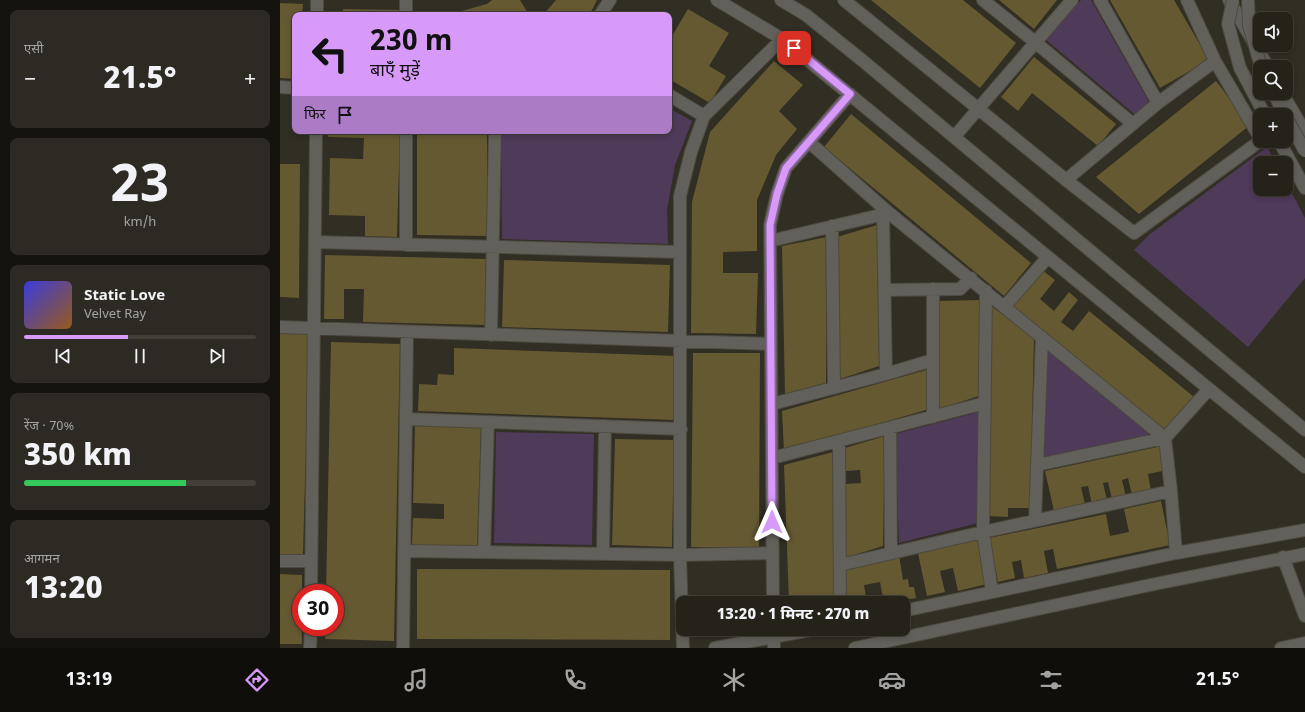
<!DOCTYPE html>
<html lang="hi">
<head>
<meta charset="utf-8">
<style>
  :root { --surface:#25221a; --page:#2d2a23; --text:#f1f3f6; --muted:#a3a4a2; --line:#423f39; --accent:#d89af8 }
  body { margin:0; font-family:Georgia,"Noto Sans Devanagari",serif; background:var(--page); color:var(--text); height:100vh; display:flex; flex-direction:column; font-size:15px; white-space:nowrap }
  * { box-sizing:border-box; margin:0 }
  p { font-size:13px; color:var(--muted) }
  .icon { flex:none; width:22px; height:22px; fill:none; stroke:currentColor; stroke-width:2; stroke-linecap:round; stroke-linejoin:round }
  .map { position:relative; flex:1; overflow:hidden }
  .drawer { display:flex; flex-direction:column; gap:10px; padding:10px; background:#14130e; width:280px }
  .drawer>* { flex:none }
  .hud { position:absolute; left:12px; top:12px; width:380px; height:122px; border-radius:8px; box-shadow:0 2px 6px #0003,0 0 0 1px var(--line); background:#d89af8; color:#111; overflow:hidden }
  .fabs { position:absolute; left:973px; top:12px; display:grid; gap:8px }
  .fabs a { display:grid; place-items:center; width:40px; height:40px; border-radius:8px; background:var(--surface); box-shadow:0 2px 6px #0003,0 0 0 1px var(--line); font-size:20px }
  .speed { position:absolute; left:12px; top:584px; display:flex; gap:8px; font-size:20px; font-weight:700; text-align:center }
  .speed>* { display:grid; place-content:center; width:52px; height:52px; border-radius:50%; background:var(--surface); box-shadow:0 2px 6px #0003,0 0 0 1px var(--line); line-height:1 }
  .speed .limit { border:6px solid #d22; background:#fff; color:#111 }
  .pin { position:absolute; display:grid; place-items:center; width:34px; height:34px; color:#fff; margin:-17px; border-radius:8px; box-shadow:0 2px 6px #0006 }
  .me { position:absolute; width:44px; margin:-22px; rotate:0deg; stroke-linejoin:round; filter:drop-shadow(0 0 3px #0008) }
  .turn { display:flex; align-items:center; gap:14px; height:84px; padding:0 12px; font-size:18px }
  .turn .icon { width:52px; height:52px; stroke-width:2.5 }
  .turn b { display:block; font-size:28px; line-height:34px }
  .then { display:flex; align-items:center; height:38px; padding:0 12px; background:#0003; gap:8px; font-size:15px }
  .big { font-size:30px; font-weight:800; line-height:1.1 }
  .drawer .card { flex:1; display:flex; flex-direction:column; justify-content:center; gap:6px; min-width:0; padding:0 14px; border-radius:8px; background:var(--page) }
  .drawer .dial { align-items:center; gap:0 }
  .dial b { font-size:52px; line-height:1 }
  .song { display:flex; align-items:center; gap:12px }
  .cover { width:48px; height:48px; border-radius:6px; background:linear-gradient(135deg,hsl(240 70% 55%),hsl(30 70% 35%)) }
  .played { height:4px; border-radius:2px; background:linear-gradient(90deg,var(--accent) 45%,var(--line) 45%) }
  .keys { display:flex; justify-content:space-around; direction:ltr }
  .heat { display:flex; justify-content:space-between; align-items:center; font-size:22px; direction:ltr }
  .charge { height:6px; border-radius:3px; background:linear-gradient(90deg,#34c759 70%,var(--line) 0) }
  .trip { position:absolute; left:396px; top:596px; width:234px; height:40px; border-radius:8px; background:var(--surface); box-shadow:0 2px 6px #0003,0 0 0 1px var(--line); font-weight:800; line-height:40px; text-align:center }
  .dock { display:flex; height:64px; justify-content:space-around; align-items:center; background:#0f0e0a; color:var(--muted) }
  .dock .icon { width:28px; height:28px }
  .dock .active { color:var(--accent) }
  .dock b { font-size:18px; color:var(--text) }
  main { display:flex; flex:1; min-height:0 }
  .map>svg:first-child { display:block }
</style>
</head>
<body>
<main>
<section class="drawer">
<div class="card"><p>एसी</p>
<div class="heat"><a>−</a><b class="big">21.5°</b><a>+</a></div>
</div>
<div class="card dial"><b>23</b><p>km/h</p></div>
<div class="card">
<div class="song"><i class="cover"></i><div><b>Static Love</b><p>Velvet Ray</p></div></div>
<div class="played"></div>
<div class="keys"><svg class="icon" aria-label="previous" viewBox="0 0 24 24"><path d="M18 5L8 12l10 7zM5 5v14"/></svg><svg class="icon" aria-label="pause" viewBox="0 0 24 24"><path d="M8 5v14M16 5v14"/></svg><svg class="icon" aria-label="next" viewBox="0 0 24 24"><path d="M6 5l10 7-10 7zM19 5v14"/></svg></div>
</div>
<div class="card"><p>रेंज · 70%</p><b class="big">350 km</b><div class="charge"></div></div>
<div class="card"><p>आगमन</p><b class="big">13:20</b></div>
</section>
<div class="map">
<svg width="1025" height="648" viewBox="0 0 1025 648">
  <rect width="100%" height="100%" fill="#312e23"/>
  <!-- green -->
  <path fill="#4e3a59" d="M 801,0 L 811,0 L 872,107 L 859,118 L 765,39 Z
    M 389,108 L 412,121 L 395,165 L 387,210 L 388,244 L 222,239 L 221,131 L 389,131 Z
    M 987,147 L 996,163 L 980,163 L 980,189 L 1006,189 L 1006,182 L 1025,218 L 1025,278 L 968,347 L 854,250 L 870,234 Z
    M 767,350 L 871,434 L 764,457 Z
    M 699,412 L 698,523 L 619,543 L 615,434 Z
    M 216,432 L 314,434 L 312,545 L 214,543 Z"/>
  <!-- building -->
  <path fill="#645931" d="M 212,0 L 240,0 L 249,15 L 167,15 L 207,4 Z
    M 276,0 L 317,0 L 312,10 L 307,15 L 263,15 Z
    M 591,0 L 683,0 L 736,43 L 700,88 Z
    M 719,0 L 777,0 L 754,29 Z
    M 830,0 L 894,0 L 929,60 L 880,88 Z
    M 0,3 L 23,4 L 22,15 L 15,15 L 15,79 L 0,78 Z
    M 63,9 L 121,10 L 121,15 L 63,15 Z
    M 408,9 L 449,33 L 429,66 L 446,76 L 430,103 L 389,79 L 389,41 Z
    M 754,57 L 836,124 L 818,146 L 752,93 L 738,111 L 721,97 Z
    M 494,61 L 523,85 L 499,111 L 517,129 L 496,155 L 477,200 L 477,251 L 443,252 L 443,273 L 478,273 L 476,334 L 411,333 L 412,202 L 430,132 Z
    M 936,81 L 970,125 L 859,214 L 816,177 Z
    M 571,114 L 751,263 L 724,296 L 544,147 Z
    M 49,131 L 120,131 L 117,237 L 85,236 L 85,216 L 49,215 L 50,158 L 83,159 L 84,138 L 48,137 Z
    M 137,131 L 207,131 L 207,236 L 137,235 Z
    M 0,164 L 20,164 L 19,298 L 0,297 Z
    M 597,225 L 599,366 L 560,379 L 557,237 Z
    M 547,237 L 546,383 L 505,394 L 502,246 Z
    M 45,255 L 206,259 L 205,325 L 83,322 L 84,289 L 64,289 L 64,319 L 44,319 Z
    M 224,260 L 390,265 L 388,332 L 222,327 Z
    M 762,270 L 775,280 L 760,299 L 774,311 L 789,292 L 798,300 L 781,322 L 793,331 L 809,311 L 914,397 L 886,432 L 733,306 Z
    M 699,300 L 699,396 L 659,409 L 658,301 Z
    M 711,306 L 754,338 L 750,508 L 728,508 L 728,517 L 707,516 Z
    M 0,333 L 29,334 L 23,555 L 0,554 Z
    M 51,342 L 120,344 L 114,641 L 45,639 L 46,627 L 55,627 L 55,593 L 46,593 Z
    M 174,348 L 397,356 L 395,420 L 138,411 L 139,384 L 157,385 L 158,374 L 174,375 Z
    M 413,353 L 480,353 L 479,548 L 411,547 Z
    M 646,370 L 646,410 L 504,451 L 502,411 Z
    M 135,426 L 201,428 L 197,547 L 132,545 L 133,518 L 164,519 L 164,504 L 133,503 Z
    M 605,436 L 603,546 L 565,558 L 566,484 L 581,483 L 580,470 L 566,471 L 565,448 Z
    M 335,439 L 394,440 L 392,547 L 332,545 Z
    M 882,446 L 887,470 L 868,474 L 871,491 L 852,495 L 848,478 L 842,480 L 846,497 L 832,500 L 828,482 L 823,483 L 827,500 L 812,504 L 808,486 L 801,487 L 805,504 L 774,511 L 765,471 Z
    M 553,452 L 559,603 L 509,603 L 504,465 Z
    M 881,501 L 890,545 L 777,569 L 773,549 L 764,551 L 768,573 L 744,578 L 741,560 L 732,562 L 735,578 L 718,582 L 709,538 L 826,514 L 830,536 L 849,532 L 844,509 Z
    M 700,537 L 707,584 L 678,591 L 673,568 L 660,571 L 665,592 L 647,596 L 638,553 Z
    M 619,555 L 623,580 L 628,579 L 629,587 L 634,587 L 636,598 L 604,603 L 600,582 L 584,585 L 587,603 L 566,603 L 564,567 Z
    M 137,569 L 390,570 L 390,640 L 137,639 Z
    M 0,574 L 22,575 L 22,593 L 21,593 L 22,644 L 0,644 Z
    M 446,599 L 474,599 L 474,603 L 446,603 Z"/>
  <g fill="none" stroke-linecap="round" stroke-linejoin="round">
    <defs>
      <path id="minor" d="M 437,0 L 502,39 L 929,389 L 1025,467
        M 501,0 L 526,15 L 583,61 L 1025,430
        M 564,0 L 786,180 L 854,233 L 980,141
        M 703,0 L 755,42 L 853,124
        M 820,0 L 878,103
        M 907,0 L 935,61 L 980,138
        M 949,0 L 988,67
        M 37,15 L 37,0
        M 126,15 L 126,0
        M 320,15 L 330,0
        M 0,87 L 15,88
        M 993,93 L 1005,115
        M 1002,93 L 1025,132
        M 389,95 L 424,116
        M 674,137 L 792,0
        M 999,141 L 1025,188
        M 529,142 L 609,213 L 885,438 L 891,491 L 896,553
        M 786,180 L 878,103 L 935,61
        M 603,214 L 606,374
        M 552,226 L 554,388
        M 490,241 L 609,213
        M 35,242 L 400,252
        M 126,245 L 126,131
        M 653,289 L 653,417
        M 605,290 L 680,289 L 691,278
        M 706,291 L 703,532 L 712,592
        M 725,306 L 768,257
        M 0,327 L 491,344
        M 211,335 L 215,131
        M 492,404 L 606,374 L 653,360
        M 126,419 L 401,429
        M 610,428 L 611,553
        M 559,441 L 560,603
        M 492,458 L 705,403
        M 757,465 L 885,438 L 929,389
        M 755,520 L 762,337
        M 124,551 L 400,555 L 492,553
        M 204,552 L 208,422
        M 323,554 L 325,426
        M 1003,557 L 1025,616
        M 0,561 L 31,561
        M 560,565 L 703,532 L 891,491
        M 31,593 L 36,131
        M 493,603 L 490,225 L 497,194 L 506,168 L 570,94
        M 623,611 L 896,553 L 1025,530
        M 494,629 L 494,648
        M 30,648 L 31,627
        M 123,648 L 127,332
        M 403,648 L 400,555 L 400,196 L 411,152 L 424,116 L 502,39
        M 435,648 L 536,629
        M 575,648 L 875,584 L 1025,554
        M 1001,648 L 1025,643"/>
    </defs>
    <!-- minor casing -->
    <use href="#minor" stroke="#4c493e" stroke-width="14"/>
    <!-- minor -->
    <use href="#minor" stroke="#62605a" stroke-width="12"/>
    <defs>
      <path id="minor-bridge" d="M 953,0 L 948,24 L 960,68 L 985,115
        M 968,0 L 969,25 L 981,67
        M 1006,117 L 1025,151"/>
    </defs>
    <!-- minor-bridge casing -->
    <use href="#minor-bridge" stroke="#4c493e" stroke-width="14" stroke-linecap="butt"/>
    <!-- minor-bridge -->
    <use href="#minor-bridge" stroke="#62605a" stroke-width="12"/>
  </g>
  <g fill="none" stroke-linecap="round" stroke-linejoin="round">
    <defs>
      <path id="route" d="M 492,522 L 490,225 L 497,194 L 506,168 L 570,94 L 514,48"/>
    </defs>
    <!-- route casing -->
    <use href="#route" stroke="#8c64a1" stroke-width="10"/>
    <!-- route -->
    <use href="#route" stroke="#d89af8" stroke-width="7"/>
  </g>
</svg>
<div class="fabs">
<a><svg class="icon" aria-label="sound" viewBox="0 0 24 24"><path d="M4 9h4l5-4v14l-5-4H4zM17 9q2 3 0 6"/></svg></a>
<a><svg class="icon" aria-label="search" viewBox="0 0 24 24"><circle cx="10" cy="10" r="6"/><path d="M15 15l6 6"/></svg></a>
<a>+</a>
<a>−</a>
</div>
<div class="speed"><div class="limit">30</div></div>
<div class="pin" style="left:514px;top:48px;background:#d93025"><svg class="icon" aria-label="arrive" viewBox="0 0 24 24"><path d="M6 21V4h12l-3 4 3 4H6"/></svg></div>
<svg class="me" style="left:492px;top:522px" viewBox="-20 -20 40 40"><path d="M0-17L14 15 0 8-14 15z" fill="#d89af8" stroke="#fff" stroke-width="4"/></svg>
<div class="trip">13:20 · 1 मिनट · 270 m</div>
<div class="hud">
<div class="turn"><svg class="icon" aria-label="left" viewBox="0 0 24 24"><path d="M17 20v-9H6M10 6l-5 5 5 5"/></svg><div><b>230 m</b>बाएँ मुड़ें</div></div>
<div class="then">फिर<svg class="icon" aria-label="arrive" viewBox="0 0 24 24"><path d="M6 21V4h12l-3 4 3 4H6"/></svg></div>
</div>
</div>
</main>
<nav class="dock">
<b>13:19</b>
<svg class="icon active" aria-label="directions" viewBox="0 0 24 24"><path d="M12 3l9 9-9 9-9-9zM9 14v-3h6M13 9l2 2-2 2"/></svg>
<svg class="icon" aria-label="music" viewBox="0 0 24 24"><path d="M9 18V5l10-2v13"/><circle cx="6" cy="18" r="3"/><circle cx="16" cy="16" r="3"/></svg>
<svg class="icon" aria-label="phone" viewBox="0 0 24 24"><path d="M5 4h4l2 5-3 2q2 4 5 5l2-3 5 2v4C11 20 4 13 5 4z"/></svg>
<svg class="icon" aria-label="climate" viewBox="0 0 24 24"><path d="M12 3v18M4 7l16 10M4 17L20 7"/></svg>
<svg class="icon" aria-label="car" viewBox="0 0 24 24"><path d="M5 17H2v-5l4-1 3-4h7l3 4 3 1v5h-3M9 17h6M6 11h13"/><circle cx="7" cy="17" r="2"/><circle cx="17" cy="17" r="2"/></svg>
<svg class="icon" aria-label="filters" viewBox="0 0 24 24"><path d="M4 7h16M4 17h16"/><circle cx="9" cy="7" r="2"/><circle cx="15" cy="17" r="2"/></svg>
<b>21.5°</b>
</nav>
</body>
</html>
